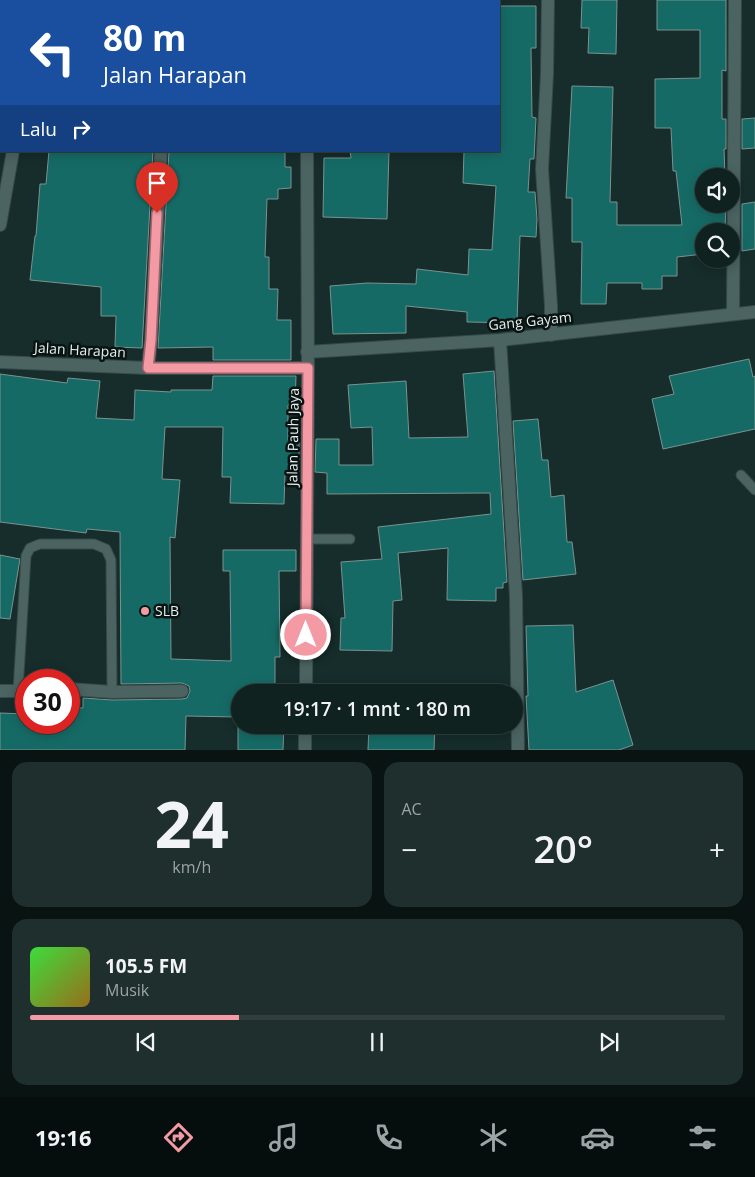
<!DOCTYPE html>
<html lang="id">
<head>
<meta charset="utf-8">
<style>
  :root { --surface:#102220; --page:#1e2f2d; --text:#f1f3f6; --muted:#9ca4a5; --line:#303f3e; --accent:#f49aa4 }
  body { margin:0; font-family:"Open Sans",sans-serif; background:var(--page); color:var(--text); height:100vh; display:flex; flex-direction:column; font-size:19px; white-space:nowrap }
  * { box-sizing:border-box; margin:0 }
  p { font-size:16px; color:var(--muted) }
  .icon { flex:none; width:28px; height:28px; fill:none; stroke:currentColor; stroke-width:2; stroke-linecap:round; stroke-linejoin:round }
  .map { position:relative; height:750px; overflow:hidden }
  .sheet { display:flex; flex-direction:column; gap:12px; padding:12px; background:#091312; flex:1 }
  .sheet>* { flex:none }
  .banner { position:absolute; left:0px; top:0px; width:500px; height:152px; box-shadow:0 2px 12px #0003,0 0 0 1px var(--line); background:#1a4fa0; color:#fff; overflow:hidden }
  .tools { position:absolute; left:695px; top:168px; display:grid; gap:10px }
  .tools a { display:grid; place-items:center; width:45px; height:45px; border-radius:50%; background:var(--surface); box-shadow:0 2px 12px #0003,0 0 0 1px var(--line); font-size:25px }
  .speed { position:absolute; left:15px; top:669px; display:flex; gap:10px; font-size:25px; font-weight:700; text-align:center }
  .speed>* { display:grid; place-content:center; width:65px; height:65px; border-radius:50%; background:var(--surface); box-shadow:0 2px 12px #0003,0 0 0 1px var(--line); line-height:1 }
  .speed .limit { border:8px solid #d22; background:#fff; color:#111 }
  .pin { position:absolute; display:grid; place-items:center; width:42px; height:42px; color:#fff; margin:-51px -21px; border-radius:50% 50% 50% 0; rotate:-45deg; box-shadow:0 0 5px #0007 }
  .pin .icon { rotate:45deg }
  .me { position:absolute; width:55px; margin:-28px; rotate:0deg; stroke-linejoin:round; filter:drop-shadow(0 0 4px #0008) }
  .turn { display:flex; align-items:center; gap:18px; height:105px; padding:0 20px; font-size:22px }
  .turn .icon { width:65px; height:65px; stroke-width:2.5 }
  .turn b { display:block; font-size:35px; line-height:42px }
  .then { display:flex; align-items:center; height:48px; padding:0 20px; background:#0003; gap:10px; font-size:19px }
  .big { font-size:38px; font-weight:600; line-height:1.1 }
  .sheet .tile { flex:1; display:flex; flex-direction:column; justify-content:center; gap:8px; min-width:0; padding:0 18px; border-radius:15px; background:var(--page) }
  .sheet .dial { align-items:center; gap:0 }
  .dial b { font-size:65px; line-height:1 }
  .song { display:flex; align-items:center; gap:15px }
  .cover { width:60px; height:60px; border-radius:8px; background:linear-gradient(135deg,hsl(120 70% 55%),hsl(40 70% 35%)) }
  .played { height:5px; border-radius:2px; background:linear-gradient(90deg,var(--accent) 30%,var(--line) 30%) }
  .keys { display:flex; justify-content:space-around; direction:ltr }
  .heat { display:flex; justify-content:space-between; align-items:center; font-size:28px; direction:ltr }
  .sheet .tiles { flex:1; display:grid; gap:12px; grid-template-columns:1fr 1fr }
  .tile:last-child { grid-column:span 2 }
  .trip { position:absolute; left:231px; top:684px; width:292px; height:50px; border-radius:25px; background:var(--surface); box-shadow:0 2px 12px #0003,0 0 0 1px var(--line); font-weight:600; line-height:50px; text-align:center }
  .dock { display:flex; height:80px; justify-content:space-around; align-items:center; background:#060e0d; color:var(--muted) }
  .dock .icon { width:35px; height:35px }
  .dock .on { color:var(--accent) }
  .dock b { font-size:22px; color:var(--text) }
  .map>svg:first-child { display:block }
</style>
</head>
<body>
<div class="map">
<svg width="755" height="750" viewBox="0 0 755 750">
  <rect width="100%" height="100%" fill="#162d2b"/>
  <!-- building -->
  <path fill="#166a65" stroke="#799390" d="M 582,0 L 617,0 L 616,54 L 588,53 L 589,28 L 581,28 Z
    M 657,0 L 726,0 L 726,71 L 722,70 L 722,119 L 726,119 L 726,149 L 724,149 L 725,176 L 704,176 L 704,204 L 726,204 L 725,231 L 704,231 L 704,254 L 677,257 L 677,276 L 662,276 L 662,289 L 642,289 L 642,283 L 607,283 L 606,304 L 581,304 L 582,242 L 572,242 L 572,198 L 566,198 L 572,86 L 613,87 L 610,202 L 617,202 L 617,225 L 682,225 L 676,171 L 673,171 L 671,128 L 655,128 L 655,79 L 700,78 L 700,30 L 657,30 Z
    M 499,6 L 536,6 L 536,48 L 531,48 L 532,117 L 536,118 L 534,159 L 530,159 L 528,192 L 535,192 L 537,219 L 536,237 L 520,236 L 517,323 L 467,322 L 467,312 L 406,306 L 406,333 L 333,334 L 330,286 L 367,283 L 416,284 L 417,269 L 468,275 L 469,249 L 492,250 L 496,186 L 463,183 L 464,151 L 499,151 Z
    M 755,118 L 755,148 L 742,149 L 742,119 Z
    M 49,151 L 153,151 L 142,348 L 115,347 L 116,316 L 101,316 L 101,287 L 30,280 L 35,236 L 36,236 L 40,184 L 46,184 Z
    M 169,151 L 285,151 L 285,167 L 291,167 L 291,188 L 278,189 L 278,199 L 267,199 L 265,257 L 269,257 L 269,289 L 278,289 L 277,320 L 291,320 L 291,360 L 213,360 L 213,347 L 158,348 Z
    M 350,151 L 389,151 L 387,219 L 323,217 L 324,158 L 351,158 Z
    M 755,202 L 755,249 L 742,251 L 742,204 Z
    M 749,359 L 753,377 L 755,376 L 755,429 L 663,449 L 652,399 L 674,394 L 669,376 Z
    M 494,371 L 507,582 L 503,583 L 503,588 L 496,588 L 496,601 L 447,600 L 448,548 L 398,553 L 402,600 L 393,601 L 392,651 L 340,650 L 341,618 L 345,618 L 341,562 L 382,559 L 378,527 L 491,514 L 490,493 L 327,494 L 327,473 L 315,472 L 316,439 L 339,439 L 339,465 L 373,465 L 372,427 L 351,428 L 348,385 L 406,381 L 409,438 L 468,437 L 463,374 Z
    M 0,374 L 67,383 L 68,378 L 100,381 L 96,418 L 134,420 L 135,390 L 171,392 L 171,390 L 212,390 L 213,376 L 296,376 L 295,405 L 288,405 L 288,440 L 299,440 L 299,472 L 293,472 L 293,474 L 285,474 L 284,504 L 230,503 L 231,477 L 222,477 L 223,427 L 165,427 L 162,479 L 180,480 L 175,538 L 170,537 L 171,659 L 231,661 L 230,571 L 223,571 L 223,550 L 296,550 L 296,571 L 279,571 L 280,657 L 275,657 L 275,692 L 240,692 L 240,725 L 284,725 L 283,750 L 238,750 L 238,717 L 186,716 L 185,750 L 0,750 L 0,713 L 26,714 L 26,722 L 69,722 L 69,707 L 83,708 L 83,698 L 112,700 L 182,699 L 187,698 L 190,691 L 189,686 L 182,683 L 121,684 L 120,532 L 87,529 L 86,533 L 0,522 Z
    M 538,419 L 542,460 L 548,460 L 551,497 L 564,495 L 567,542 L 572,542 L 576,574 L 523,580 L 513,421 Z
    M 0,555 L 20,559 L 10,619 L 0,618 Z
    M 573,625 L 576,692 L 613,680 L 633,745 L 619,750 L 529,750 L 526,696 L 528,696 L 526,626 Z
    M 369,725 L 435,725 L 434,750 L 368,750 Z"/>
  <g fill="none" stroke-linecap="round" stroke-linejoin="round">
    <defs>
      <path id="lane" d="M 741,475 L 755,490
        M 307,539 L 350,539
        M 18,691 L 26,556 L 30,548 L 40,544 L 94,544 L 106,549 L 111,560 L 112,692"/>
      <path id="street" d="M 160,0 L 160,1
        M 304,0 L 304,1
        M 548,0 L 547,74 L 542,169 L 551,306 L 551,335
        M 31,1 L 31,0
        M 0,225 L 13,151
        M 733,314 L 735,0
        M 500,340 L 516,596 L 518,750
        M 307,352 L 500,340 L 755,312
        M 0,362 L 148,368 L 308,368
        M 148,368 L 151,340 L 161,151
        M 69,689 L 112,692 L 182,691
        M 0,691 L 26,691
        M 306,692 L 308,368 L 307,151
        M 305,750 L 305,725"/>
    </defs>
    <!-- lane casing -->
    <use href="#lane" stroke="#374a48" stroke-width="11"/>
    <!-- street casing -->
    <use href="#street" stroke="#374a48" stroke-width="14"/>
    <!-- lane -->
    <use href="#lane" stroke="#4b6361" stroke-width="9"/>
    <!-- street -->
    <use href="#street" stroke="#4b6361" stroke-width="12"/>
  </g>
  <g fill="none" stroke-linecap="round" stroke-linejoin="round">
    <defs>
      <path id="route" d="M 157,213 L 151,340 L 148,368 L 308,368 L 306,635"/>
    </defs>
    <!-- route casing -->
    <use href="#route" stroke="#9f646b" stroke-width="12"/>
    <!-- route -->
    <use href="#route" stroke="#f49aa4" stroke-width="9"/>
  </g>
  <!-- markers -->
  <circle fill="#f49aa4" stroke="#091312" stroke-width="2" cx="145" cy="611" r="5"/>
  <g text-anchor="middle" stroke-width="5" stroke-linejoin="round" paint-order="stroke">
    <!-- street labels -->
    <g font-size="14" fill="#e2f0ee" stroke="#091312">
      <text transform="translate(530 321) rotate(-6)" y="5">Gang Gayam</text>
      <text transform="translate(80 350) rotate(3)" y="5">Jalan Harapan</text>
      <text transform="translate(293 437) rotate(-89)" y="5">Jalan Pauh Jaya</text>
    </g>
    <!-- poi labels -->
    <g font-size="14" fill="#e2f0ee" stroke="#091312" text-anchor="start">
      <text x="155" y="616">SLB</text>
    </g>
  </g>
</svg>
<div class="tools">
<a><svg class="icon" aria-label="sound" viewBox="0 0 24 24"><path d="M4 9h4l5-4v14l-5-4H4zM17 9q2 3 0 6"/></svg></a>
<a><svg class="icon" aria-label="search" viewBox="0 0 24 24"><circle cx="10" cy="10" r="6"/><path d="M15 15l6 6"/></svg></a>
</div>
<div class="speed"><div class="limit">30</div></div>
<div class="pin" style="left:157px;top:213px;background:#d93025"><svg class="icon" aria-label="arrive" viewBox="0 0 24 24"><path d="M6 21V4h12l-3 4 3 4H6"/></svg></div>
<svg class="me" style="left:306px;top:635px" viewBox="-20 -20 40 40"><circle r="17" fill="#f49aa4" stroke="#fff" stroke-width="3"/><path d="M0-11L8 9 0 5-8 9z" fill="#fff"/></svg>
<div class="trip">19:17 · 1 mnt · 180 m</div>
<div class="banner">
<div class="turn"><svg class="icon" aria-label="left" viewBox="0 0 24 24"><path d="M17 20v-9H6M10 6l-5 5 5 5"/></svg><div><b>80 m</b>Jalan Harapan</div></div>
<div class="then">Lalu<svg class="icon" aria-label="right" viewBox="0 0 24 24"><path d="M7 20v-9h11M14 6l5 5-5 5"/></svg></div>
</div>
</div>
<section class="sheet">
<div class="tiles">
<div class="tile dial"><b>24</b><p>km/h</p></div>
<div class="tile"><p>AC</p>
<div class="heat"><a>−</a><b class="big">20°</b><a>+</a></div>
</div>
<div class="tile">
<div class="song"><i class="cover"></i><div><b>105.5 FM</b><p>Musik</p></div></div>
<div class="played"></div>
<div class="keys"><svg class="icon" aria-label="previous" viewBox="0 0 24 24"><path d="M18 5L8 12l10 7zM5 5v14"/></svg><svg class="icon" aria-label="pause" viewBox="0 0 24 24"><path d="M8 5v14M16 5v14"/></svg><svg class="icon" aria-label="next" viewBox="0 0 24 24"><path d="M6 5l10 7-10 7zM19 5v14"/></svg></div>
</div>
</div>
</section>
<nav class="dock">
<b>19:16</b>
<svg class="icon on" aria-label="directions" viewBox="0 0 24 24"><path d="M12 3l9 9-9 9-9-9zM9 14v-3h6M13 9l2 2-2 2"/></svg>
<svg class="icon" aria-label="music" viewBox="0 0 24 24"><path d="M9 18V5l10-2v13"/><circle cx="6" cy="18" r="3"/><circle cx="16" cy="16" r="3"/></svg>
<svg class="icon" aria-label="phone" viewBox="0 0 24 24"><path d="M5 4h4l2 5-3 2q2 4 5 5l2-3 5 2v4C11 20 4 13 5 4z"/></svg>
<svg class="icon" aria-label="climate" viewBox="0 0 24 24"><path d="M12 3v18M4 7l16 10M4 17L20 7"/></svg>
<svg class="icon" aria-label="car" viewBox="0 0 24 24"><path d="M5 17H2v-5l4-1 3-4h7l3 4 3 1v5h-3M9 17h6M6 11h13"/><circle cx="7" cy="17" r="2"/><circle cx="17" cy="17" r="2"/></svg>
<svg class="icon" aria-label="filters" viewBox="0 0 24 24"><path d="M4 7h16M4 17h16"/><circle cx="9" cy="7" r="2"/><circle cx="15" cy="17" r="2"/></svg>
</nav>
</body>
</html>
